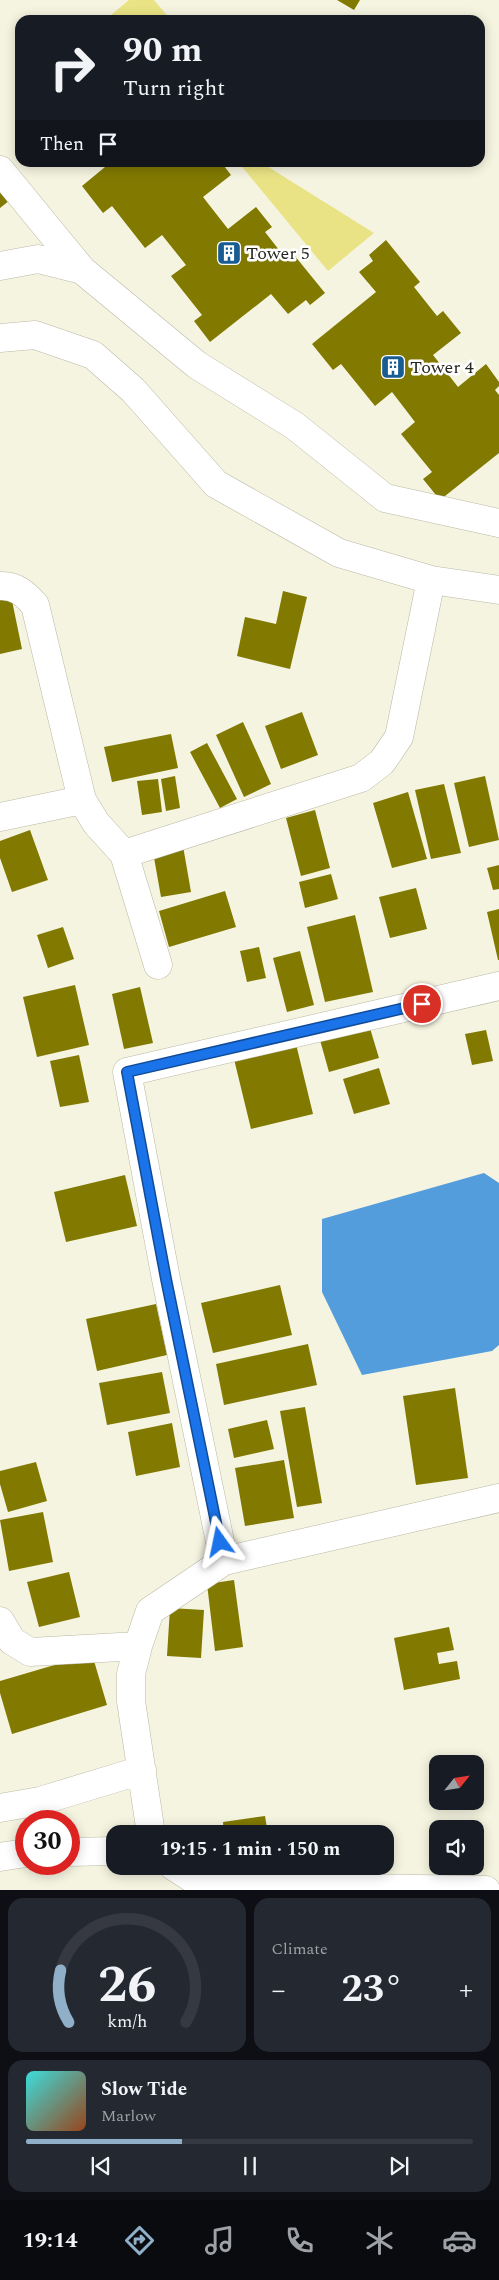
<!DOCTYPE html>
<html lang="en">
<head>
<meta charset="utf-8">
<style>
  :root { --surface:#171b24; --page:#242831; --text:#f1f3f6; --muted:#9ea1a6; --line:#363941; --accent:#90afc9 }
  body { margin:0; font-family:Spectral,serif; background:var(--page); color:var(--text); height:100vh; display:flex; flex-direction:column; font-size:19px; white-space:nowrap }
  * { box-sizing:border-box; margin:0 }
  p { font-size:16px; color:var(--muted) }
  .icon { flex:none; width:28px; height:28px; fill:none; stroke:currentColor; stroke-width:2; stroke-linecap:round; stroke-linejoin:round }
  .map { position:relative; height:1890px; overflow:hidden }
  .side { display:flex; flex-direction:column; gap:8px; padding:8px; background:#0d0f14; flex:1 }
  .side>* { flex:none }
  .guide { position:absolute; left:15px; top:15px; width:470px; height:152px; border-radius:15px; box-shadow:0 2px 12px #0003; background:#171b24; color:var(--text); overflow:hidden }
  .needle { width:32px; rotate:60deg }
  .buttons { position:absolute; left:429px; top:1755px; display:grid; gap:10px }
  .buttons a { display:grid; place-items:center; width:55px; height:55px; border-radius:10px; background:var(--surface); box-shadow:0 2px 12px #0003; font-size:25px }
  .speed { position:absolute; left:15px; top:1810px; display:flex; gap:10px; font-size:25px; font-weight:700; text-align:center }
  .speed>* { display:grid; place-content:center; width:65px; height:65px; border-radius:50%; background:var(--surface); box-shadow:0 2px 12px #0003; line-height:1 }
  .speed .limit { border:8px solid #d22; background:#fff; color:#111 }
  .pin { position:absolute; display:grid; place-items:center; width:42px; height:42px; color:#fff; margin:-21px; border:2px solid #fff; border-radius:50%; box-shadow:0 1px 5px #0007 }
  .me { position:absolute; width:55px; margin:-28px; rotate:348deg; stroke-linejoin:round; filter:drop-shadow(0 0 4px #0008) }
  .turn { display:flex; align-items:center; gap:18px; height:105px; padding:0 25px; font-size:22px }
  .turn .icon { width:65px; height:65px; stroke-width:2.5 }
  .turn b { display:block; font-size:35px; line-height:42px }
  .then { display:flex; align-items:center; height:48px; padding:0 25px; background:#0003; gap:10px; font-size:19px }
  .big { font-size:38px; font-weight:700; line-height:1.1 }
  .side .tile { flex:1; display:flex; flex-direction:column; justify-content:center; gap:8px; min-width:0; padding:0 18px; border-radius:15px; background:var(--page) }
  .side .dial { align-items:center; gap:0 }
  .dial svg { height:130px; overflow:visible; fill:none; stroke:var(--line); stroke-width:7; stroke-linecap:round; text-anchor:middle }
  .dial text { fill:var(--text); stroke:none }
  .song { display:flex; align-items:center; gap:15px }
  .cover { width:60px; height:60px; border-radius:8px; background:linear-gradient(135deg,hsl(180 70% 55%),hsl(20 70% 35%)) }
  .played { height:5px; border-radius:2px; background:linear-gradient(90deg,var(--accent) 35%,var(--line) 35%) }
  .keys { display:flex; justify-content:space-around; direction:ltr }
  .heat { display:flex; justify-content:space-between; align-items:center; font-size:28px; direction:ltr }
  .side .tiles { flex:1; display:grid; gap:8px; grid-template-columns:1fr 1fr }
  .tile:last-child { grid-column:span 2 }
  .trip { position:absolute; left:106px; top:1825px; width:288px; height:50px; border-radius:15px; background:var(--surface); box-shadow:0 2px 12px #0003; font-weight:700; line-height:50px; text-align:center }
  .tabs { display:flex; height:80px; justify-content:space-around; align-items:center; background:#090b0e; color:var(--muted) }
  .tabs .icon { width:35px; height:35px }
  .tabs .selected { color:var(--accent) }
  .tabs b { font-size:22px; color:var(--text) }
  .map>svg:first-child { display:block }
</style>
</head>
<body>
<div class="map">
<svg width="499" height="1890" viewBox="0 0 499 1890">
  <rect width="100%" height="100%" fill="#f5f4e0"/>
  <!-- green -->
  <path fill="#eae385" d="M 129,0 L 154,0 L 171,20 L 105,20 Z
    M 239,163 L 262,163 L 374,233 L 328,271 Z"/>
  <!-- water -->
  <path fill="#549ddd" d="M 484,1173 L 499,1183 L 499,1345 L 492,1351 L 362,1375 L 322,1292 L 322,1219 Z"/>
  <!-- building -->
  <path fill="#817900" d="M 337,0 L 360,0 L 354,10 Z
    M 111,162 L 221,162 L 231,175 L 203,197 L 228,229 L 256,207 L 272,227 L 265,232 L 283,255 L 290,250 L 325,293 L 310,305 L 306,300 L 288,314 L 271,294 L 210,342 L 194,321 L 202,315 L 171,276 L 186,265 L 162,235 L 145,248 L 112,206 L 103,213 L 82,186 Z
    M 0,177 L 15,196 L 0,208 Z
    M 386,240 L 420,282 L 414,287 L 437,316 L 443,311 L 461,333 L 433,355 L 458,387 L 486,364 L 499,382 L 499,386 L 495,390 L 499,395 L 499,453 L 440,500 L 423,479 L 432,472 L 401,434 L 415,422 L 392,392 L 375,406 L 341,364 L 333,370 L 312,344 L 376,292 L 359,272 L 373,261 L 369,255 Z
    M 10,591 L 22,649 L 0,654 L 0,593 Z
    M 283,591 L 307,597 L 290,669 L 237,656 L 245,617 L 276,624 Z
    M 302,712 L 318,755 L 281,769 L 265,726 Z
    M 243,722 L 271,784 L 244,797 L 216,735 Z
    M 171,734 L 178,768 L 112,782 L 104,747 Z
    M 207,743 L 237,799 L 220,808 L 190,752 Z
    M 175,776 L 180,808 L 166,811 L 161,779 Z
    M 485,776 L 499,840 L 469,847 L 454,783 Z
    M 158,779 L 162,812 L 142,815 L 137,781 Z
    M 444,784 L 461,853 L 431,859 L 415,790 Z
    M 408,792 L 427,859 L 392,868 L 373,803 Z
    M 315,810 L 330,868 L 301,876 L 286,818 Z
    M 30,830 L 48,880 L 12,892 L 0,858 L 0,841 Z
    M 183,846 L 191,892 L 161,897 L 153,852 Z
    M 499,865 L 499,889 L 493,890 L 487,868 Z
    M 331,874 L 338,899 L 305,908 L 299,882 Z
    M 416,888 L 427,929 L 390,938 L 379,897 Z
    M 225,891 L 236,927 L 169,947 L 159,911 Z
    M 499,909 L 499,960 L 498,960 L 487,912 Z
    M 355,915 L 373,992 L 325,1002 L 307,927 Z
    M 63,927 L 74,959 L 48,968 L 37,935 Z
    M 259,947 L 266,978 L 247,982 L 240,951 Z
    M 300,951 L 314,1005 L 287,1012 L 273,958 Z
    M 75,985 L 89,1045 L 37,1057 L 23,997 Z
    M 140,987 L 153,1043 L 124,1049 L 112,994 Z
    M 369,1025 L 379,1058 L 329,1072 L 320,1040 Z
    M 486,1030 L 493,1061 L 472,1065 L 465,1034 Z
    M 296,1044 L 313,1114 L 251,1129 L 234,1059 Z
    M 79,1055 L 89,1102 L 60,1107 L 50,1061 Z
    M 379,1068 L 390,1104 L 354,1114 L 343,1079 Z
    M 125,1175 L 137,1226 L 66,1242 L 54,1192 Z
    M 280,1285 L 292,1335 L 213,1353 L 201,1303 Z
    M 156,1304 L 167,1355 L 97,1371 L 86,1319 Z
    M 308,1344 L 317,1385 L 224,1405 L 216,1364 Z
    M 162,1372 L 170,1413 L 107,1425 L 99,1383 Z
    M 455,1388 L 468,1478 L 416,1485 L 403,1396 Z
    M 305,1407 L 322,1503 L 297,1507 L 280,1411 Z
    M 267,1420 L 274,1449 L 234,1458 L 228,1429 Z
    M 172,1423 L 180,1467 L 136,1476 L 128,1432 Z
    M 284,1460 L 294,1518 L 245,1526 L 235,1468 Z
    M 36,1462 L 47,1501 L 8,1512 L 0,1484 L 0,1471 Z
    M 43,1512 L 53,1562 L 9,1571 L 0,1520 Z
    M 69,1572 L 80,1617 L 39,1627 L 27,1582 Z
    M 234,1580 L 243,1647 L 215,1651 L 207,1584 Z
    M 170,1608 L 204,1610 L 201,1658 L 167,1656 Z
    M 449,1627 L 454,1650 L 437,1653 L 439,1664 L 457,1661 L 460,1679 L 404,1690 L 394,1638 Z
    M 92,1654 L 107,1705 L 12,1734 L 0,1693 L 0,1681 Z
    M 265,1816 L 268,1834 L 224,1834 L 223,1822 Z"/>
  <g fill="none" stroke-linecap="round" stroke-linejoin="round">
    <defs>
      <path id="minor" d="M 0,170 L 82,270 L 197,365 L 295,426 L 385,498 L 499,523
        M 0,266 L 38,259 L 82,270
        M 0,338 L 35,335 L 93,355 L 133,390 L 216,484 L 339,553 L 431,580 L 499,590
        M 0,586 C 16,585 25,594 35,605 L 82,800 L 96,823 L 124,854 L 158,965
        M 0,817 L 82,800
        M 124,854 L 361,778 L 382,762 L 399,737 L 431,580
        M 224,1561 L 499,1498
        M 0,1621 L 12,1641 L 30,1652 L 138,1646
        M 0,1808 L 40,1801 L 142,1770
        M 151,1834 L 131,1701 L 131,1674 L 138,1646 L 150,1611 L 224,1561 L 166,1279 L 127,1072 L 499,986
        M 69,1852 L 115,1851
        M 0,1857 L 26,1853
        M 173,1866 L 209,1889 L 288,1887 L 486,1890"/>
    </defs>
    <!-- minor casing -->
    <use href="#minor" stroke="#bab9a6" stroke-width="29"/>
    <!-- minor -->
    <use href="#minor" stroke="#fff" stroke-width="28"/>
  </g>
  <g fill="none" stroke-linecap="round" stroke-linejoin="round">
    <defs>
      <path id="route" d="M 220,1542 L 166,1279 L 127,1072 L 422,1004"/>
    </defs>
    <!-- route casing -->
    <use href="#route" stroke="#114b97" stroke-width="12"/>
    <!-- route -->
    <use href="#route" stroke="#1a73e8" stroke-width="9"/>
  </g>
  <!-- icons -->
  <defs>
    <symbol id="building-square" viewBox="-11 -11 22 22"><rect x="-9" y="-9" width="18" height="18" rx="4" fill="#195c91" stroke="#fff"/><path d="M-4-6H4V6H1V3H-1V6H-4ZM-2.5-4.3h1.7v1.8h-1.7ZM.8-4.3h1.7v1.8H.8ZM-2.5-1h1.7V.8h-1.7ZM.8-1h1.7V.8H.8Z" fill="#fff"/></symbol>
  </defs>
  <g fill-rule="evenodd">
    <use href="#building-square" x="215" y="239" width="28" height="28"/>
    <use href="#building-square" x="379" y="353" width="28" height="28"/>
  </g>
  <g text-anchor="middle" stroke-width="5" stroke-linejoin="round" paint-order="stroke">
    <!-- poi labels -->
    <g font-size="18" fill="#25251d" stroke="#fff" text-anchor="start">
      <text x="246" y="259">Tower 5</text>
      <text x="410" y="373">Tower 4</text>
    </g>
  </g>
</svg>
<div class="buttons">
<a><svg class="needle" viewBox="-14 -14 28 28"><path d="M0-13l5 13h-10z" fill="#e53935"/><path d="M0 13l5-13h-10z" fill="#9ea1a6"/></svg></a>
<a><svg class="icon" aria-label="sound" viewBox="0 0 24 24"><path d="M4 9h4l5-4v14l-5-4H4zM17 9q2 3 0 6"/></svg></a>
</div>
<div class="speed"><div class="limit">30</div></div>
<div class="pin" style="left:422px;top:1004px;background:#d93025"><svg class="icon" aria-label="arrive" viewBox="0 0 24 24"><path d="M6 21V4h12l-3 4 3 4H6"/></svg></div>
<svg class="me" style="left:220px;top:1542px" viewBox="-20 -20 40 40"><path d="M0-17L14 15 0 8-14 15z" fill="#1a73e8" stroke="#fff" stroke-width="4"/></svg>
<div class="trip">19:15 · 1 min · 150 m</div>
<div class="guide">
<div class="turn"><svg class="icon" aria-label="right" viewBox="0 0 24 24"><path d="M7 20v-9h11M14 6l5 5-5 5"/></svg><div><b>90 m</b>Turn right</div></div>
<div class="then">Then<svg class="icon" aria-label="arrive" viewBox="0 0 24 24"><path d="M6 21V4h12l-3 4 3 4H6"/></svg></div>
</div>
</div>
<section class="side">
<div class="tiles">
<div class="tile dial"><svg viewBox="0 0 100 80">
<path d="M14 69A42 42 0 1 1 86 69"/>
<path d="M14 69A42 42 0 0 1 9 37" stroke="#90afc9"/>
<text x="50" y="56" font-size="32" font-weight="700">26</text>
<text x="50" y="72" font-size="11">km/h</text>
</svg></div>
<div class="tile"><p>Climate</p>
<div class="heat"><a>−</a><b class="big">23°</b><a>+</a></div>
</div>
<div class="tile">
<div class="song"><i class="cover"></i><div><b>Slow Tide</b><p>Marlow</p></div></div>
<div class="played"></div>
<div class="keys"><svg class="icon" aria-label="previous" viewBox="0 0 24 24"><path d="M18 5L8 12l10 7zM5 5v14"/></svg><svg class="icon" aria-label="pause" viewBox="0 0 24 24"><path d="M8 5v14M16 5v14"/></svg><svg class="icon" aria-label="next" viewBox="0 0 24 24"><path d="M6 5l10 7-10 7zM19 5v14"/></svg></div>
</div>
</div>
</section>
<nav class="tabs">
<b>19:14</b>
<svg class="icon selected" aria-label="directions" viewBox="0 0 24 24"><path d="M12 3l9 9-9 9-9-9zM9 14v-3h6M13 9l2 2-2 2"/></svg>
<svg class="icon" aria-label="music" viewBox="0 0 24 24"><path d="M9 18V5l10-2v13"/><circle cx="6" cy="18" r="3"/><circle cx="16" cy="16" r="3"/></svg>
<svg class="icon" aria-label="phone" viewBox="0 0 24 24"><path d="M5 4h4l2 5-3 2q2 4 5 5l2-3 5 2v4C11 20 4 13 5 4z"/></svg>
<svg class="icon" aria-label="climate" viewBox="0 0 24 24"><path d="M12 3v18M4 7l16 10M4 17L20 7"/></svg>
<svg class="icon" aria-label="car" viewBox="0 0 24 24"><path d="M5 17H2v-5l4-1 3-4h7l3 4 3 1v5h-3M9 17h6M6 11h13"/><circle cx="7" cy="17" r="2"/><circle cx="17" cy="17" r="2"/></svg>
</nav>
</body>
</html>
